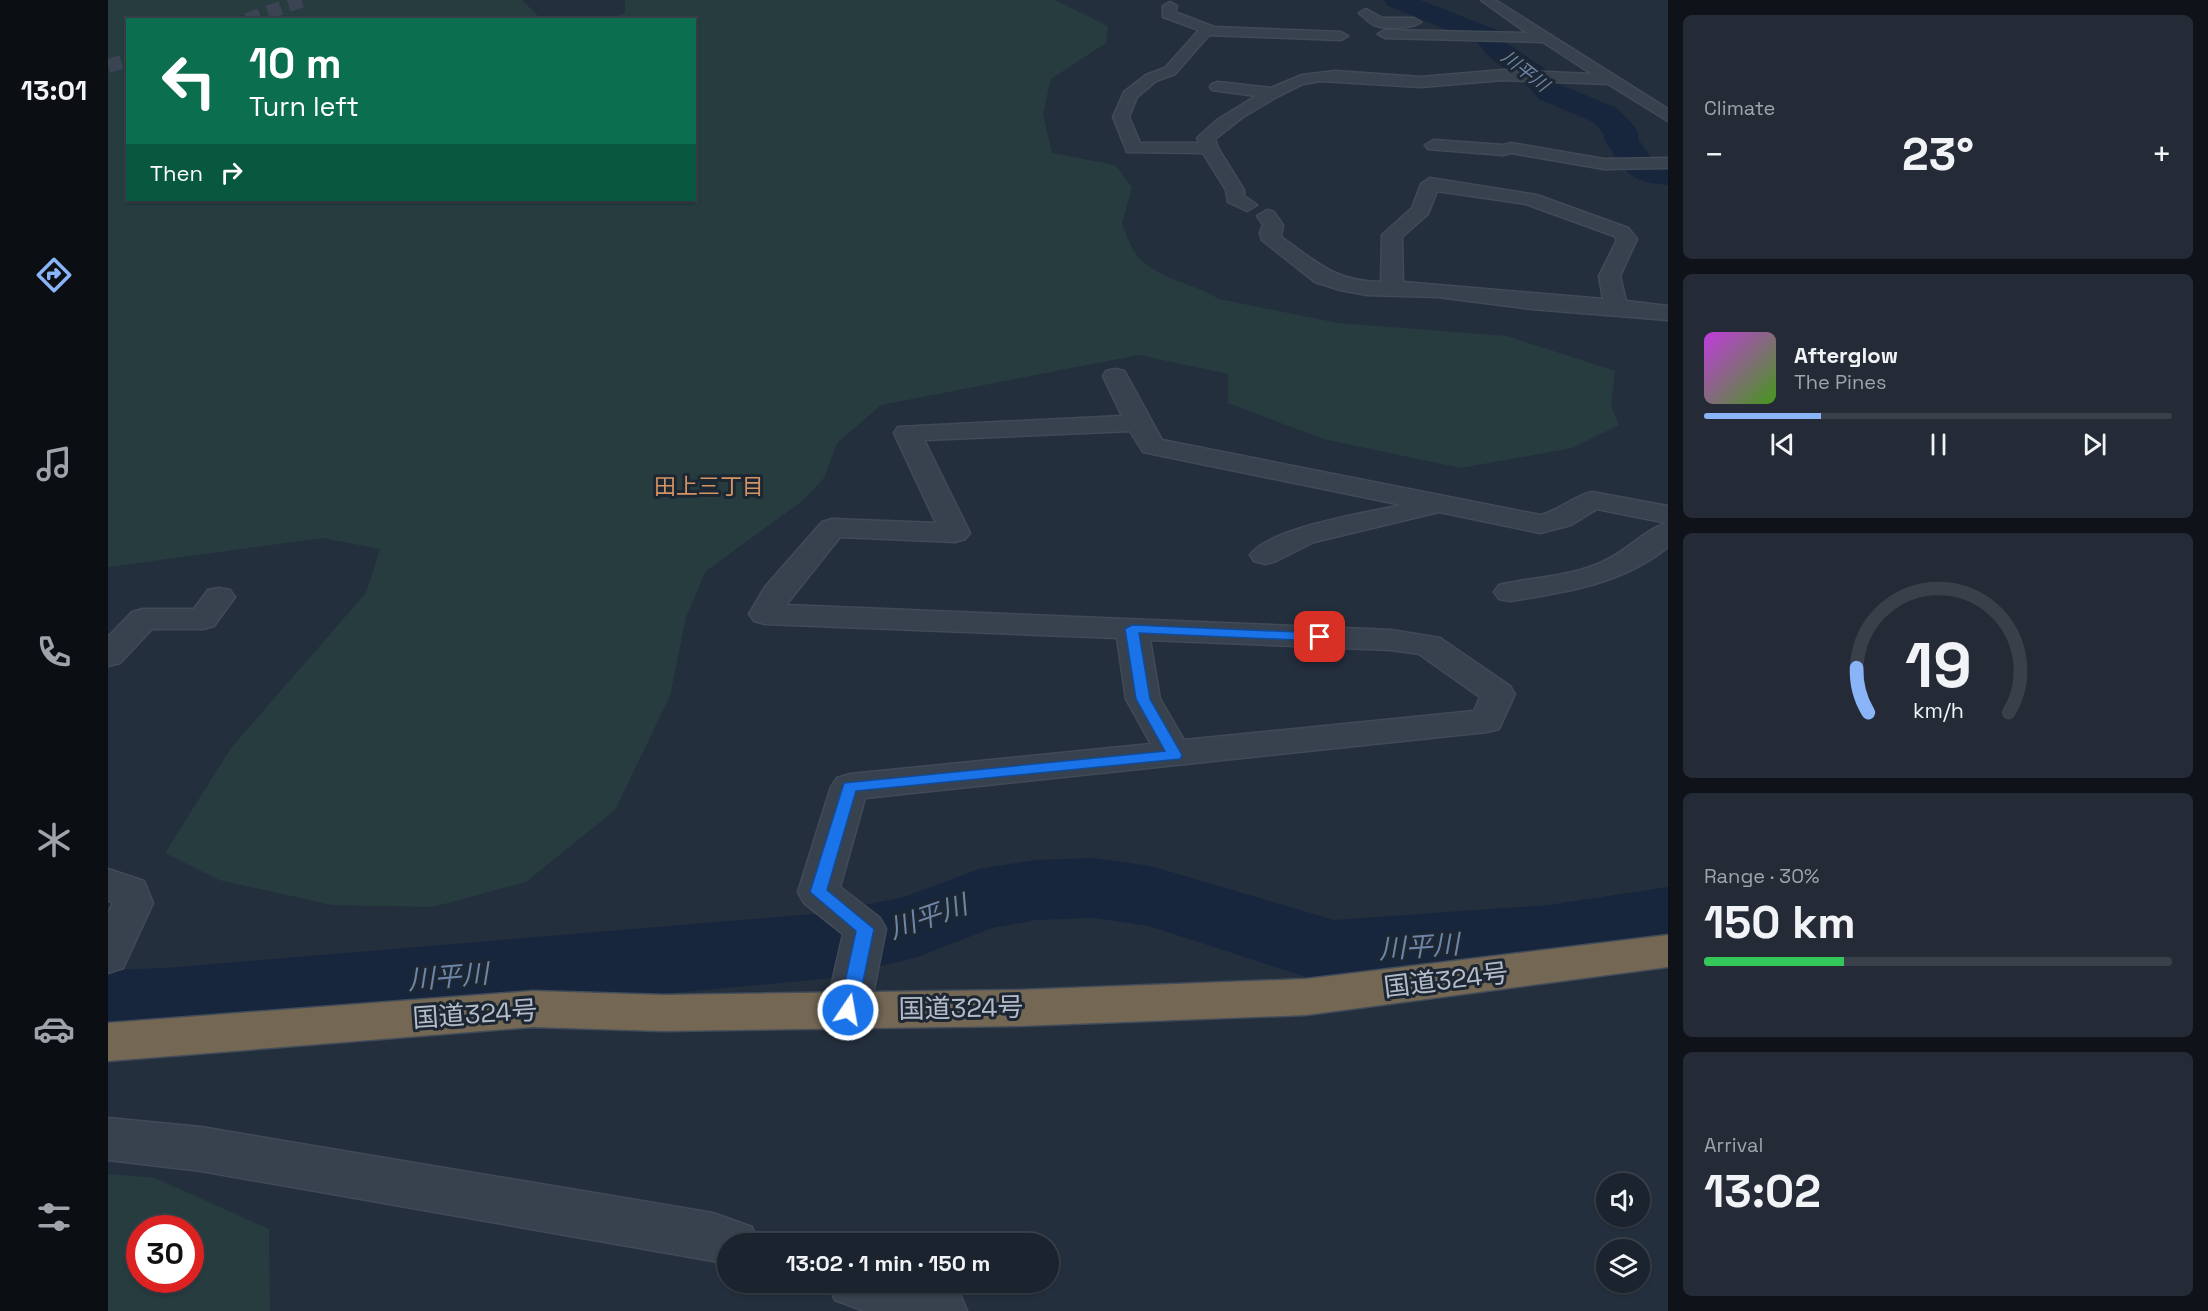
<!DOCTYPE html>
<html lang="en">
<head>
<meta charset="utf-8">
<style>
  :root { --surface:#1b232e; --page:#242b36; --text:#f1f3f6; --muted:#a0a4aa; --line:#39404a; --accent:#8ab4f8 }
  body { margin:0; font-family:"Space Grotesk","Noto Sans JP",sans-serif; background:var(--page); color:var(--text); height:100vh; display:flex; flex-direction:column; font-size:22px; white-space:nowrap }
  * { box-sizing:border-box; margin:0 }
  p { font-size:20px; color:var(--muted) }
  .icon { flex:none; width:33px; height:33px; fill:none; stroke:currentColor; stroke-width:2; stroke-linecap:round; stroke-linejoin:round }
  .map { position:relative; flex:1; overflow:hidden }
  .sheet { display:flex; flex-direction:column; gap:15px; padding:15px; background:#0f1319; width:540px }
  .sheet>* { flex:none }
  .guide { position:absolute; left:18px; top:18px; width:570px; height:183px; border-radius:0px; box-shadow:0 2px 4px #0004,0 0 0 2px var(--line); background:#0b6e4f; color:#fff; overflow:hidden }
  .tools { position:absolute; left:1488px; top:1173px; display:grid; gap:12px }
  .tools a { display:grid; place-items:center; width:54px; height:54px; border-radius:50%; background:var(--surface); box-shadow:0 2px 4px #0004,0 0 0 2px var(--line); font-size:30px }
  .speed { position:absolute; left:18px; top:1215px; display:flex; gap:12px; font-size:30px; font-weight:700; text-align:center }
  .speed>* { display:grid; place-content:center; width:78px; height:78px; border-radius:50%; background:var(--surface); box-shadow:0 2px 4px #0004,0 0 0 2px var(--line); line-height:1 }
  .speed .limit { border:9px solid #d22; background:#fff; color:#111 }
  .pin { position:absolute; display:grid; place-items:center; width:51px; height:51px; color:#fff; margin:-26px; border-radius:12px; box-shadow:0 3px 9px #0006 }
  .me { position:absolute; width:66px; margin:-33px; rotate:12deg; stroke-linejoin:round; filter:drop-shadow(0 0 4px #0008) }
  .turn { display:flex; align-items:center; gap:21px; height:126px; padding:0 24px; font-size:27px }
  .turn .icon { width:78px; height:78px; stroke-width:2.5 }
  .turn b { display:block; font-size:42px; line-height:51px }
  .then { display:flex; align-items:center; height:57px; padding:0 24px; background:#0003; gap:12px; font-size:22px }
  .big { font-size:45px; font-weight:700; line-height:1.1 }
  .sheet .widget { flex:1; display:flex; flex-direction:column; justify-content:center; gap:9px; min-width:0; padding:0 21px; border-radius:9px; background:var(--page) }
  .sheet .dial { align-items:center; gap:0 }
  .dial svg { height:156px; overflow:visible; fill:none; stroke:var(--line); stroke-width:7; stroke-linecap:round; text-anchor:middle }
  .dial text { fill:var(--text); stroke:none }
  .song { display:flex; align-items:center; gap:18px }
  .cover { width:72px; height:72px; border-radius:9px; background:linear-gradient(135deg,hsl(290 70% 55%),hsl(100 70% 35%)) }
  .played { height:6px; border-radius:3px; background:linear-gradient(90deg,var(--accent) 25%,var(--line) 25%) }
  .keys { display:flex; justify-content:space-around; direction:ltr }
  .heat { display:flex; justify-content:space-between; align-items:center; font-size:33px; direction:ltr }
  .charge { height:9px; border-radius:4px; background:linear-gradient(90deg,#34c759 30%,var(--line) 0) }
  .trip { position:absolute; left:609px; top:1233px; width:342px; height:60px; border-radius:30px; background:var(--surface); box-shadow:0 2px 4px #0004,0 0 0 2px var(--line); font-weight:700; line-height:60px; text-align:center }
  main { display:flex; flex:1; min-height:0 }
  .dock { display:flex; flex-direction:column; width:108px; justify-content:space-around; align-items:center; background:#0b0e12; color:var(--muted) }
  .dock .icon { width:42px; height:42px }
  .dock .active { color:var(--accent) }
  .dock b { font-size:27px; color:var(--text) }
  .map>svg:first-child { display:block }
</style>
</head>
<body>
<main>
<nav class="dock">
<b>13:01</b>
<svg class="icon active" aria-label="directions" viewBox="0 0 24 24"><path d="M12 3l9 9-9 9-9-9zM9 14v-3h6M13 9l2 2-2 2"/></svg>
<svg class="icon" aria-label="music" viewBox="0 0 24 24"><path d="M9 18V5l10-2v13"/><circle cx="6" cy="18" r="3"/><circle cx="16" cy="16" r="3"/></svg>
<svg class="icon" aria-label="phone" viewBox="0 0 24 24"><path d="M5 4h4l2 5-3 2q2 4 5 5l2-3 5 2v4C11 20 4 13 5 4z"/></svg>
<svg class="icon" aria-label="climate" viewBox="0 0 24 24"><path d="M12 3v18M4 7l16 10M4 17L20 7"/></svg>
<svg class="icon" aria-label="car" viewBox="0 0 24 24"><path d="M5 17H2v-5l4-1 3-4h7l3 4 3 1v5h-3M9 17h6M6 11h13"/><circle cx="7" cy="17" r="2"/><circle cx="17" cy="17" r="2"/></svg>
<svg class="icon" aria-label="filters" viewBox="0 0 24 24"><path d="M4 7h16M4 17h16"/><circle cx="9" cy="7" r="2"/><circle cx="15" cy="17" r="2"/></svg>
</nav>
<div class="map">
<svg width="1560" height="1311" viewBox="0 0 1560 1311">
  <rect width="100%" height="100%" fill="#242f3e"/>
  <!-- green -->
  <path fill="#263c3f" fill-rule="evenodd" d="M 0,0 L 414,0 L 430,16 L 446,19 L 20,20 L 20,200 L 586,200 L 586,20 L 500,19 L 517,13 L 517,0 L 947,0 L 1000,26 L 998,43 L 943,79 L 935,114 L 944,153 L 1007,165 L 1024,187 L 1014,224 C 1018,234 1022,246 1028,254 C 1047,279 1086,283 1111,299 L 1230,323 L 1399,336 L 1507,371 L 1503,406 L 1511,425 L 1464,448 L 1353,468 L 1215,439 L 1120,403 L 1120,374 L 1031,355 L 773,405 L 729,443 L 716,478 L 693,502 L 598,571 L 578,617 L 562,696 L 507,810 L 418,882 L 325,907 L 224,905 L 111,880 L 57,853 L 123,748 L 258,593 L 272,549 L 215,538 L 0,567 Z
    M 0,1174 L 47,1178 L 161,1229 L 162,1311 L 0,1311 ZM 82,1228 L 82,1280 L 32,1280 L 32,1228 Z"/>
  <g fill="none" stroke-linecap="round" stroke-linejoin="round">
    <!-- river -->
    <path fill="#17263c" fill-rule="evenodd" d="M 1276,0 L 1312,0 L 1389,30 L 1399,43 L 1443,73 L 1453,85 L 1509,108 L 1525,125 L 1530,132 L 1530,139 L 1543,157 L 1560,163 L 1560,185 C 1520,182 1516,171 1496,139 L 1496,134 L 1485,122 L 1431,99 L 1421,87 L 1379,55 L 1369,42 L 1280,6 Z
      M 985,858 L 1043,866 L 1226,920 L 1440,905 L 1560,887 L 1560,949 L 1440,969 L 1226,986 L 1041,926 L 985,918 L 928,920 L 884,928 L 807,958 L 716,979 L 57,1040 L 0,1042 L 0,970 L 57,968 L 716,913 L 796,897 L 871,869 L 928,860 Z"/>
    <!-- highway-tunnel -->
    <path stroke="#3a4453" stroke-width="14" stroke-dasharray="14 8" stroke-linecap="butt" d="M 139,20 L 195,0
      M 0,66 L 20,60"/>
    <defs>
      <path id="street" d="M 1373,0 L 1387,0 L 1560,109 L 1560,121 L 1500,84 L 1395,80 L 1313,87 L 1213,81 L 1195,84 L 1167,98 L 1135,117 L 1107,139 L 1110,148 L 1136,190 L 1136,196 L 1149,205 L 1139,211 L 1120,202 L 1118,190 L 1095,153 L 1019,152 L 1005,117 L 1016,92 L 1038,75 L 1057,68 L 1091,30 L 1055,17 L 1055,6 L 1062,2 L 1069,6 L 1067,12 L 1106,27 L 1233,32 L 1240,36 L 1233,40 L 1101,35 L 1067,74 L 1048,81 L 1029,97 L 1021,117 L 1032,143 L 1091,143 L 1089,138 L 1109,120 L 1148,96 L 1104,90 L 1102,87 L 1104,84 L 1110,82 L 1163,88 L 1194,75 L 1227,71 L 1313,77 L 1395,70 L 1484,74 L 1435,42 L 1277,38 L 1270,34 L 1277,30 L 1419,33 Z
        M 1258,9 L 1274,18 L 1306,18 L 1313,22 C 1306,29 1276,29 1266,25 C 1261,22 1255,17 1251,13 Z
        M 1326,140 L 1395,145 L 1403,143 L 1496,159 L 1560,158 L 1560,168 L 1496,169 L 1403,153 L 1395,155 L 1320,149 L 1317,145 Z
        M 1322,178 L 1429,195 L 1520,228 L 1529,239 L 1512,276 L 1518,301 L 1560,306 L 1560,320 L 1424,309 L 1330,297 L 1259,295 L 1232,290 L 1207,282 L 1154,240 L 1152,233 L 1155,225 L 1149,216 L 1159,210 L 1166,212 L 1175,225 L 1173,237 C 1210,263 1226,281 1273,282 L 1274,235 L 1304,208 L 1313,184 ZM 1329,191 L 1418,204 L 1506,236 L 1509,240 L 1491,276 L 1495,299 L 1295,282 L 1294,237 L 1320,214 Z
        M 1007,369 L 1016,371 L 1019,376 L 1054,440 L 1432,515 C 1451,511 1465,496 1484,492 L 1560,506 L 1560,547 C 1514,584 1459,592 1402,601 L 1391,599 L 1386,592 L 1391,585 C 1426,577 1463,577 1496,561 C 1517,552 1538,529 1559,523 L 1489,509 L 1463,525 L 1432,533 L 1331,512 L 1206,542 L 1168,561 L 1157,564 L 1146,561 L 1142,555 C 1161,528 1260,512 1294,505 L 1035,452 L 1022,431 L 816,440 L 862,533 L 857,539 L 847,542 L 732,537 L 678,605 L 1283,630 L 1332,638 L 1402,686 L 1407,694 L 1391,729 L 1379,732 L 757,798 L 732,887 L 772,918 L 778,929 L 762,1009 L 755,1022 L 740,1027 L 725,1022 L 718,1009 L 735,934 L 696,903 L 690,892 L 723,787 L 729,778 L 742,774 L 1043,744 L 1018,699 L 1009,638 L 657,624 L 646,621 L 641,614 L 657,587 L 714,522 L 724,519 L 828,523 L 786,433 L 790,427 L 1014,416 L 995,376 L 998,371 ZM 1042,640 L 1283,650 L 1311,654 L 1372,697 L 1366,711 L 1076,740 L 1052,699 Z
        M 111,588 L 122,590 L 127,597 L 106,626 L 95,629 L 44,629 L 12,663 L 0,666 L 0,637 L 24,612 L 35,609 L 86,609 L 100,590 Z
        M 0,869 L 36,881 L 45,903 L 15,968 L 0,973 L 0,913 L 5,903 L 0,900 Z
        M 0,1118 L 93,1127 L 605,1213 L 644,1227 L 651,1244 L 620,1244 L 620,1266 L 605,1261 L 93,1171 L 0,1160 Z
        M 719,1282 L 825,1282 L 851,1292 L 859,1311 L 756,1311 L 727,1300 Z"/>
      <path id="highway" d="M 1560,935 L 1560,967 L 1198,1015 L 911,1026 L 556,1031 L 425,1027 L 0,1061 L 0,1023 L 425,991 L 556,995 L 911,990 L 1198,979 Z"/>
    </defs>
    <!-- street casing -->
    <use href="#street" stroke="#414a57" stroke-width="3"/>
    <!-- highway casing -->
    <use href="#highway" stroke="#434c59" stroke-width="3"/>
    <!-- street -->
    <use href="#street" fill="#38414e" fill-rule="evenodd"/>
    <!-- highway -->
    <use href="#highway" fill="#746855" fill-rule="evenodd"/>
  </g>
  <!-- route -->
  <path fill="#1a73e8" stroke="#114b97" stroke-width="1.5" d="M 1024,625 L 1212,633 L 1219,637 L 1212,641 L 1031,633 L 1042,699 L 1074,755 L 1072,759 L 748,791 L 719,890 L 766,929 L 749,1010 L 746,1015 L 740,1017 L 734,1015 L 731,1010 L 748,931 L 702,892 L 736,783 L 1057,751 L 1028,699 L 1017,629 Z"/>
  <g text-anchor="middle" stroke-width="6" stroke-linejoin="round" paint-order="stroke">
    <!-- far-water labels -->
    <g font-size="18" font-style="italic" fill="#6d86a8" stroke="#1d2633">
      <text transform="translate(1417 71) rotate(38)" y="6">川平川</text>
    </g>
    <!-- neighbourhood labels -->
    <g font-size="22" fill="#d59563" stroke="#1d2633">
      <text x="601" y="494">田上三丁目</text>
    </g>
    <!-- near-street labels -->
    <g font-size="26" fill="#b4bcc9" stroke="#1d2633">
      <text transform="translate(1338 980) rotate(-7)" y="9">国道324号</text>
      <text transform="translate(853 1008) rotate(-1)" y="9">国道324号</text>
      <text transform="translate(367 1014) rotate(-4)" y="9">国道324号</text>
    </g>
    <!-- near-water labels -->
    <g font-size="27" font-style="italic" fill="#6d86a8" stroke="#1d2633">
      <text transform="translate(820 917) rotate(-19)" y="9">川平川</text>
      <text transform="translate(1311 947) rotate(-4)" y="9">川平川</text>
      <text transform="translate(340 977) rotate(-5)" y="9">川平川</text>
    </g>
  </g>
</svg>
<div class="tools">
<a><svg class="icon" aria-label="sound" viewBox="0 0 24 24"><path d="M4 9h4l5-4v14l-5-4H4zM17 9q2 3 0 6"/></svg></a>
<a><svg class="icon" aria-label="layers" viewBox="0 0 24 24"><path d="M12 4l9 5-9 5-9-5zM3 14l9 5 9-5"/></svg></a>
</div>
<div class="speed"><div class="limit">30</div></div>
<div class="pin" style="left:1212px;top:637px;background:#d93025"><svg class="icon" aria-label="arrive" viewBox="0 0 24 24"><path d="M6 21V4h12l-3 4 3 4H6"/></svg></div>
<svg class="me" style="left:740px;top:1010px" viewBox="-20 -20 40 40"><circle r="17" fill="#1a73e8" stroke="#fff" stroke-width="3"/><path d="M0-11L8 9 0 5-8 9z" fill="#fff"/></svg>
<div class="trip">13:02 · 1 min · 150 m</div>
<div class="guide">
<div class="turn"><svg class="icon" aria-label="left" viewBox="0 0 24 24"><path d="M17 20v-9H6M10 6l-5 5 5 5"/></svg><div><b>10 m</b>Turn left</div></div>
<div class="then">Then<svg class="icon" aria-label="right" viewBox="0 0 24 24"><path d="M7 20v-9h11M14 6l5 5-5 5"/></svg></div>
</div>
</div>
<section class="sheet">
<div class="widget"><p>Climate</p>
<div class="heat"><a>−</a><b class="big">23°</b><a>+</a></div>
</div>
<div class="widget">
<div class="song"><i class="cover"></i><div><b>Afterglow</b><p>The Pines</p></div></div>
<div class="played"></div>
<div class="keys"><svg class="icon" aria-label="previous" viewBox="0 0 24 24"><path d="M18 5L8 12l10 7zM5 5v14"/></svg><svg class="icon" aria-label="pause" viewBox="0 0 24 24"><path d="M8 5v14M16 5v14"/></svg><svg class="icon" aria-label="next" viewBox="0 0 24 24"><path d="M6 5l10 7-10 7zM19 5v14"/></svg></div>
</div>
<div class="widget dial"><svg viewBox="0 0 100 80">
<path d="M14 69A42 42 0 1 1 86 69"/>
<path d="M14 69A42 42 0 0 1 8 46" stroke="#8ab4f8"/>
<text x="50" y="56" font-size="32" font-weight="700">19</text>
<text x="50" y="72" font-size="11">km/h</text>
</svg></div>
<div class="widget"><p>Range · 30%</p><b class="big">150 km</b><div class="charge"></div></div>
<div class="widget"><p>Arrival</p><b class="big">13:02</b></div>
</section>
</main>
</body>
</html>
